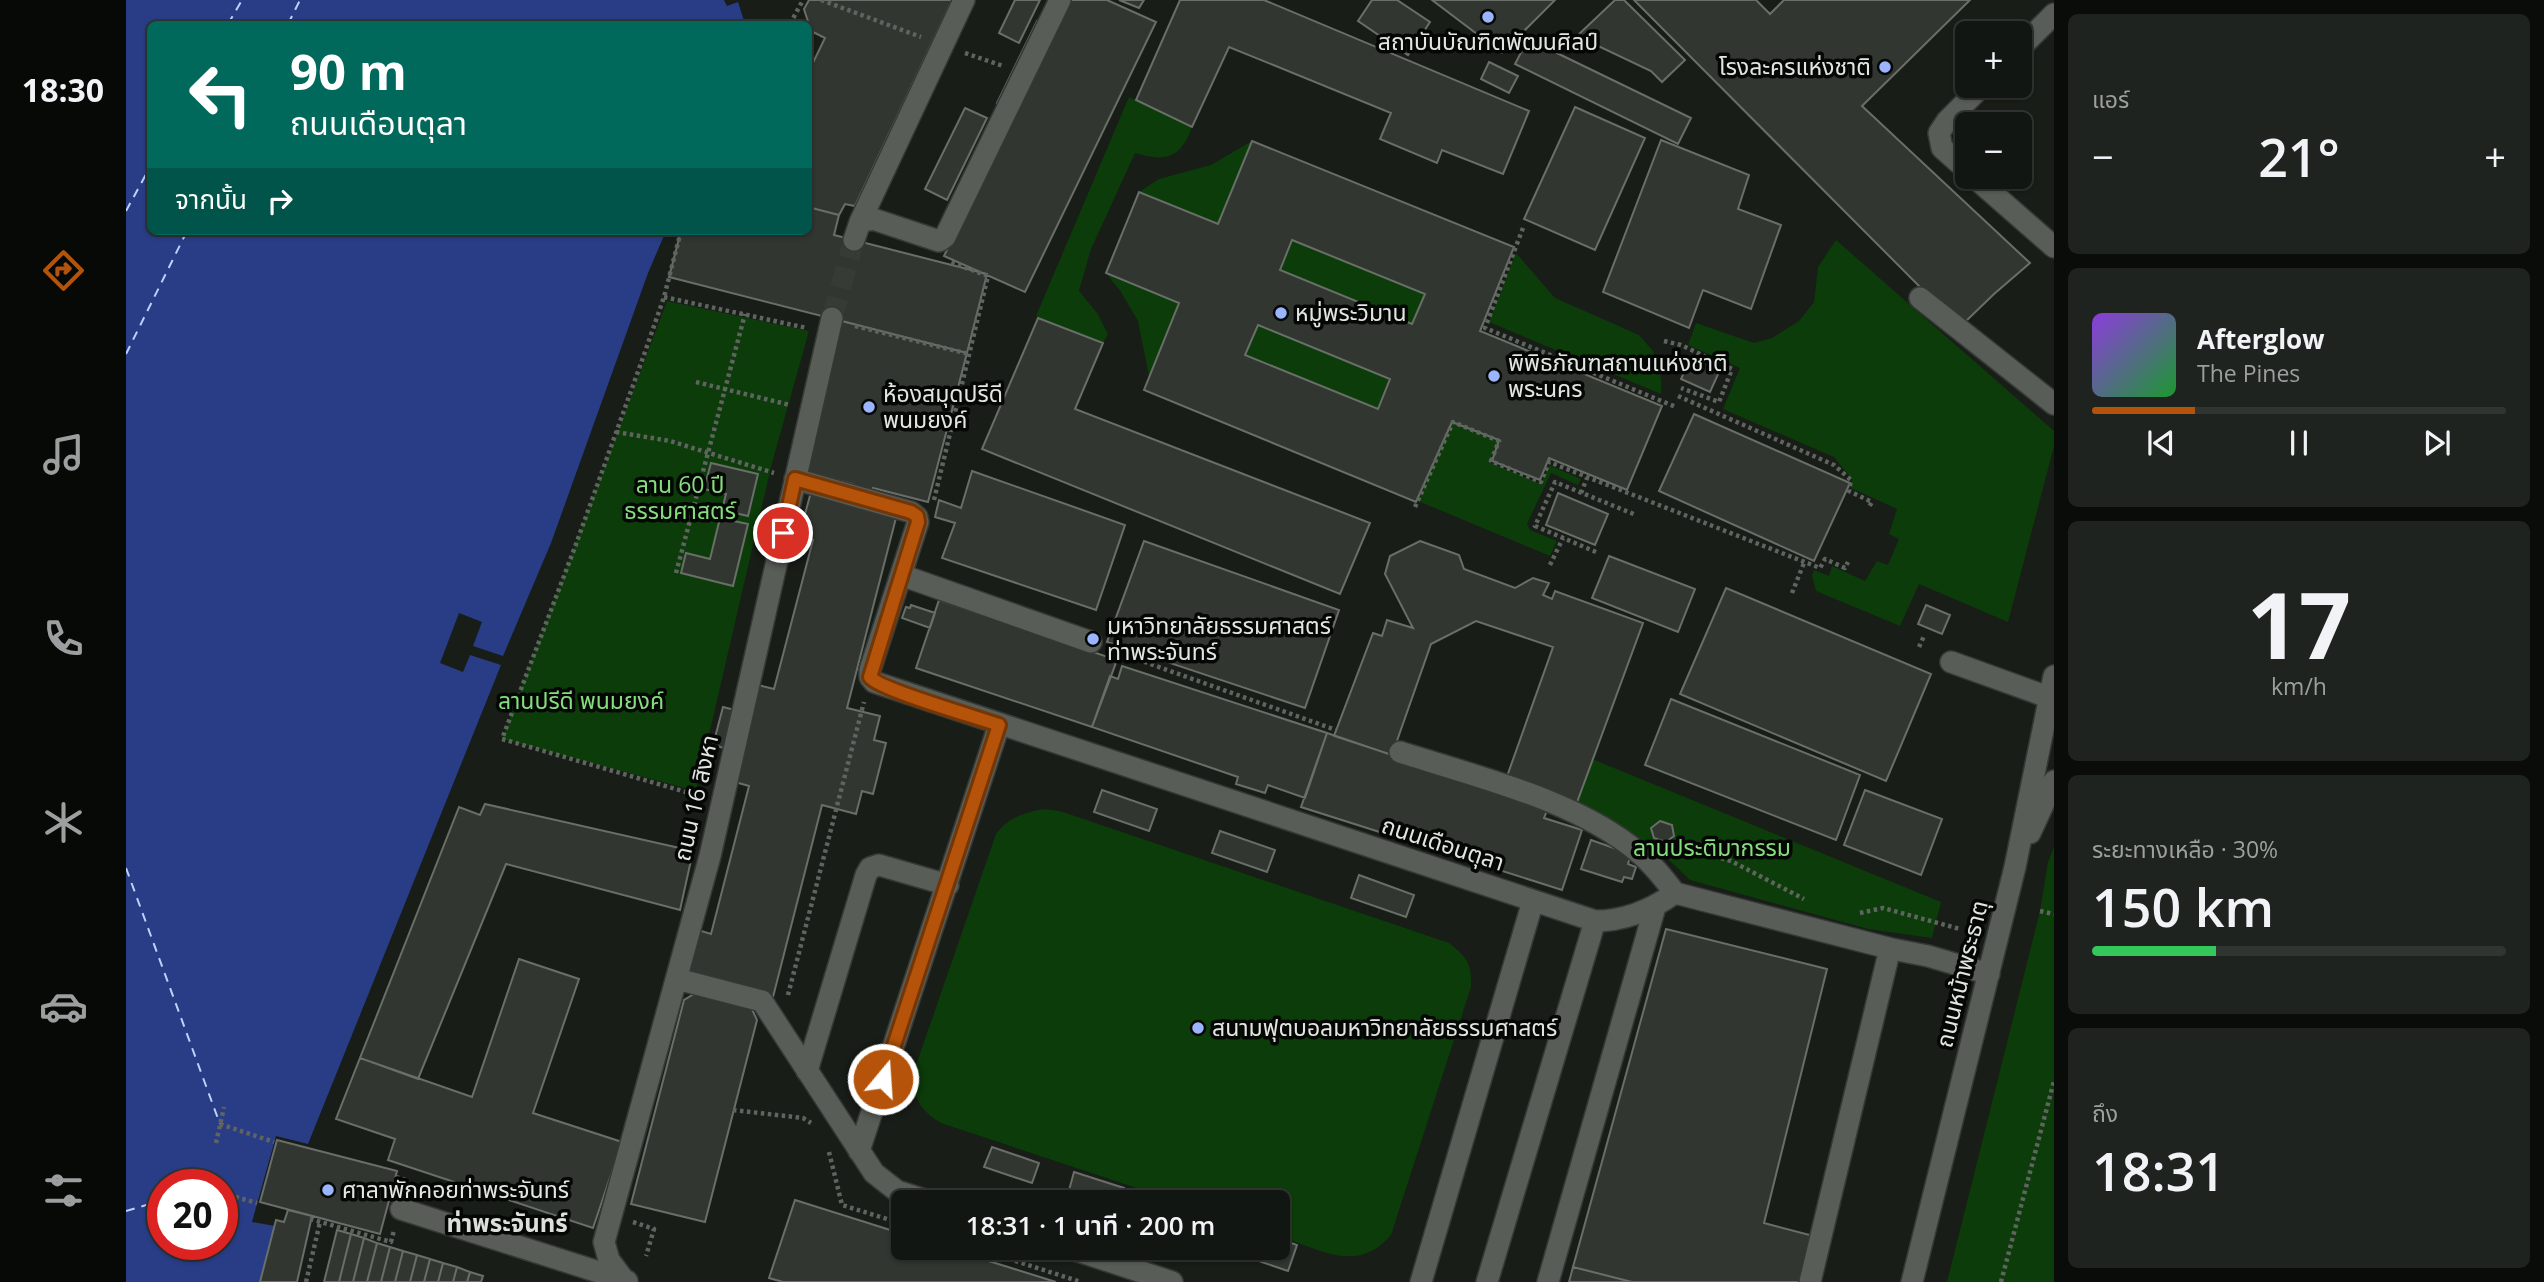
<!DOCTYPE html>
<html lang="th">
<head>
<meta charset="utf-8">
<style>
  :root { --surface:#121612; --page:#1f2320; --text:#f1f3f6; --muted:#9c9f9f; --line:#313532; --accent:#b45309 }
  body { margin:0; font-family:"Open Sans","Noto Sans Thai",sans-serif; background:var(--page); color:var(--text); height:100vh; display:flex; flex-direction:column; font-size:26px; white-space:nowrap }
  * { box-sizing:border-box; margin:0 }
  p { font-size:23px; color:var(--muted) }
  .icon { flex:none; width:38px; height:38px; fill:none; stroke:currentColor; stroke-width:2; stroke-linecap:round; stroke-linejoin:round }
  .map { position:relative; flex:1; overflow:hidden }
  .sheet { display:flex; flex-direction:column; gap:14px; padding:14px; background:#0a0c0a; width:490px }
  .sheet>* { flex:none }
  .hud { position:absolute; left:21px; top:21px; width:665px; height:214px; border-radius:10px; box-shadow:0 2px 5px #0004,0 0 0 2px var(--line); background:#00695c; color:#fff; overflow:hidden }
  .fabs { position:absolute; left:1829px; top:21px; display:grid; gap:14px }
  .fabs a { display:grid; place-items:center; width:77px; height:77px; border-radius:10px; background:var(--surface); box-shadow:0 2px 5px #0004,0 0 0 2px var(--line); font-size:35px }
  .speed { position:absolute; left:21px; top:1169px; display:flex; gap:14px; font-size:35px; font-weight:700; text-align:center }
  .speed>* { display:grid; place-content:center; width:91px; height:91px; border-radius:50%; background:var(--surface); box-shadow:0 2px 5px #0004,0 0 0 2px var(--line); line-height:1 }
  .speed .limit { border:10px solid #d22; background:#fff; color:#111 }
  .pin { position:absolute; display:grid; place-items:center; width:60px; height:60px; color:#fff; margin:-30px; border:4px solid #fff; border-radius:50%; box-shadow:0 2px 7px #0007 }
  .me { position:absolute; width:77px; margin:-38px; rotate:18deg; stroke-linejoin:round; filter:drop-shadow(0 0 5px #0008) }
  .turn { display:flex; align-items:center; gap:24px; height:147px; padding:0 28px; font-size:32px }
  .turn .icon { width:91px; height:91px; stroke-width:2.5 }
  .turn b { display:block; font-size:49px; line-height:60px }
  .then { display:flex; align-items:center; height:66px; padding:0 28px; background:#0003; gap:14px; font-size:26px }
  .big { font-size:52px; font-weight:600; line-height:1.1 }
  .sheet .widget { flex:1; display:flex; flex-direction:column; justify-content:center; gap:10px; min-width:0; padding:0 24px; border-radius:10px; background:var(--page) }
  .sheet .dial { align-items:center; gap:0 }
  .dial b { font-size:91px; line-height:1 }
  .song { display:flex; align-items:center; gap:21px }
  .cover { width:84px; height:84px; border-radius:10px; background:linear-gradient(135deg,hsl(270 70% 55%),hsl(130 70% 35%)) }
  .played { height:7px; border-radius:4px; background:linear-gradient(90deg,var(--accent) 25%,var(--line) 25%) }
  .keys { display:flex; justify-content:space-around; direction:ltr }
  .heat { display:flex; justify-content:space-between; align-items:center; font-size:38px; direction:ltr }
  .charge { height:10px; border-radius:5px; background:linear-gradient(90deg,#34c759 30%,var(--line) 0) }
  .trip { position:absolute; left:765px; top:1190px; width:399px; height:70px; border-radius:10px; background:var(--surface); box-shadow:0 2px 5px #0004,0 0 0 2px var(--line); font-weight:600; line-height:70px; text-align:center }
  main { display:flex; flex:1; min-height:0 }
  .dock { display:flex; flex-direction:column; width:126px; justify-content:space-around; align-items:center; background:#070907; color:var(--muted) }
  .dock .icon { width:49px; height:49px }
  .dock .selected { color:var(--accent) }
  .dock b { font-size:32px; color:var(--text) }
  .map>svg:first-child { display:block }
</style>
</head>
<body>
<main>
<nav class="dock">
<b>18:30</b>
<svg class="icon selected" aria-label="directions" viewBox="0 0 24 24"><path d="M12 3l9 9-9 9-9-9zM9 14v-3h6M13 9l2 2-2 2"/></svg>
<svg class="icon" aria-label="music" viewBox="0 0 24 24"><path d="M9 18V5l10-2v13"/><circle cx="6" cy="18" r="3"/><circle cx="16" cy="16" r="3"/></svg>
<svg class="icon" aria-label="phone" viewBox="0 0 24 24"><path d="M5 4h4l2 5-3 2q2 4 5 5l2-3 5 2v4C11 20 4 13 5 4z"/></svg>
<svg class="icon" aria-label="climate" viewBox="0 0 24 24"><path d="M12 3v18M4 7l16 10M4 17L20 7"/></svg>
<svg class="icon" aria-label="car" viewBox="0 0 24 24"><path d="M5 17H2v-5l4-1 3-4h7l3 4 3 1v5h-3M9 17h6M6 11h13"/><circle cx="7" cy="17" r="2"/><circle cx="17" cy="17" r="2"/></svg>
<svg class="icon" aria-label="filters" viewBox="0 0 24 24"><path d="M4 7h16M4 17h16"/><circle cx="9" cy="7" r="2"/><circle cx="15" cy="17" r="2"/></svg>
</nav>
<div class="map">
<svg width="1928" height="1282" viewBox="0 0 1928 1282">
  <rect width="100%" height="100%" fill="#181d18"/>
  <!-- green -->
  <path fill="#0c3c09" d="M 1003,97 L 1066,127 C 1055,159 1038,162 1009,153 L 965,249 L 953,291 L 971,313 L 982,334 L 977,343 L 910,316 Z
    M 1126,141 L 1092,224 L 1013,192 L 1033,179 L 1085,165 Z
    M 1166,240 L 1299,294 L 1286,324 L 1154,270 Z
    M 1710,240 L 1928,431 L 1928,446 L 1882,622 L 1793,584 L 1774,626 L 1690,591 L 1686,576 L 1688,570 L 1703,576 L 1706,566 L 1739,581 L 1751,561 L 1762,565 L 1773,539 L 1763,534 L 1771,509 L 1725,488 L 1726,479 L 1708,457 L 1597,409 L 1614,368 L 1562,345 L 1570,323 L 1628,343 L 1646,338 L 1673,321 L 1688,302 L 1692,267 Z
    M 1390,253 L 1429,298 L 1513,335 L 1527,351 L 1535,379 L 1535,394 L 1363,322 Z
    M 980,273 L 1053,303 L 1023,376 L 1012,321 L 995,292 Z
    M 541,301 L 683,331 L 646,463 L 570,791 L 376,739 Z
    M 1132,325 L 1264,379 L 1252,409 L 1119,355 Z
    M 1326,422 L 1372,441 L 1363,462 L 1415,484 L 1423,465 L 1455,479 L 1452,485 L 1425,473 L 1401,524 L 1404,530 L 1431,541 L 1424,556 L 1292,501 Z
    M 1466,759 L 1815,902 L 1806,938 L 1742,929 L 1564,880 L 1544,861 L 1450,805 Z
    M 917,809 L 934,811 L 1323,943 C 1341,957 1346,964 1345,987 L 1265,1235 C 1231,1275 1192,1249 1152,1235 L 1152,1202 L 1053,1202 L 815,1123 C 795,1111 789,1100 786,1077 L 870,834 C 882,818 897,813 917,809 Z
    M 1928,847 L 1928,1282 L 1821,1282 L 1914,911 L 1922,862 Z"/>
  <!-- water -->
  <path fill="#283d86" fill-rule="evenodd" d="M 0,0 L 598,0 L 601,6 L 612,2 L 619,24 L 24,24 L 24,231 L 540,231 L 522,273 L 425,543 L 377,656 L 347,646 L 356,622 L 333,613 L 314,663 L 337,672 L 344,655 L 375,665 L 182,1144 L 150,1136 L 126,1222 L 149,1226 L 134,1282 L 0,1282 ZM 37,1185 L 96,1185 L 96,1244 L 37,1244 Z"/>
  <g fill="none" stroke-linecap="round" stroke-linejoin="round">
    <!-- ferry -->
    <path stroke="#c0d0fb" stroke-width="2" stroke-dasharray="9 7" stroke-linecap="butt" d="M 102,24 L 116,0
      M 162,24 L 174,0
      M 0,211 L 24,167
      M 0,354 L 61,231
      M 0,868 L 94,1124
      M 0,1211 L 37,1200"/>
  </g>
  <!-- building -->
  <path fill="#313630" stroke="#696f68" stroke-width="2" fill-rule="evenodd" d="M 683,0 L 826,0 L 729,206 L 719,204 L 713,215 L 682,207 L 682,73 L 699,38 L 685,31 L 678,9 Z
    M 889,0 L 914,0 L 893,43 L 873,33 Z
    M 941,0 L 981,0 L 1030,22 L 899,292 L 818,256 L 887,112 L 871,103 L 911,21 L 926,29 Z
    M 993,0 L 1018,0 L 1013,8 Z
    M 1054,0 L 1138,0 L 1403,111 L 1377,174 L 1316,150 L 1311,163 L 1254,139 L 1265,113 L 1103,47 L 1066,127 L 1010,100 Z
    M 1246,0 L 1271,0 L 1304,22 L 1282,55 L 1232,21 Z
    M 1306,0 L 1429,0 L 1376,53 Z
    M 1489,0 L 1498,0 L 1559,60 L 1536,82 L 1525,71 L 1451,36 Z
    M 1508,0 L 1630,0 L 1644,14 L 1658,0 L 1844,0 L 1736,106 L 1904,263 L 1868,294 L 1836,325 L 1799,292 Z
    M 1402,39 L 1565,118 L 1552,144 L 1389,64 Z
    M 1363,62 L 1392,76 L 1383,93 L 1355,79 Z
    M 1449,107 L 1519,138 L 1469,250 L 1398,219 Z
    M 839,108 L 861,118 L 821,200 L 799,189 Z
    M 1535,140 L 1623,175 L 1612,209 L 1655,225 L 1625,309 L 1577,290 L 1563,328 L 1477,292 Z
    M 1126,141 L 1388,247 L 1354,331 L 1536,406 L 1501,490 L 1423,458 L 1414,480 L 1366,461 L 1373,440 L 1326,422 L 1290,502 L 1018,390 L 1053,303 L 980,273 L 1013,192 L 1092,224 ZM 1166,240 L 1299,294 L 1286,324 L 1154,270 ZM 1132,325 L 1264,379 L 1252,409 L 1119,355 Z
    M 682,207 L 713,215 L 708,235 L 861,274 L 841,353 L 543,277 L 555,231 L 682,231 Z
    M 912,318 L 977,343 L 949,409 L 1244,523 L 1214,594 L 856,449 Z
    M 712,320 L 841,353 L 802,502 L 747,488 L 742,506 L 723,502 L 727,484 L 673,470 Z
    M 1565,357 L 1594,370 L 1584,392 L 1555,379 Z
    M 1568,414 L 1724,483 L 1688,561 L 1533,491 Z
    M 585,463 L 632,474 L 622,516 L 596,510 L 600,494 L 578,489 Z
    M 846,471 L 999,525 L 970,610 L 816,558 L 829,523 L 809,517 L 813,500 L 835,508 Z
    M 685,492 L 771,514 L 721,708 L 754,716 L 748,740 L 760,743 L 747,794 L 736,791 L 730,814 L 696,805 L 647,997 L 561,975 L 572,930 L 585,934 L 623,786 L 609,782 L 616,753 L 587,745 L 597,707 L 625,714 L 632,685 L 648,689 L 687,540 L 673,536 Z
    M 1432,493 L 1482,514 L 1469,545 L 1420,525 Z
    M 594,518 L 622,524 L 607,586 L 555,573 L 560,553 L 584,559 Z
    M 1018,541 L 1213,610 L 1179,708 L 981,642 Z
    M 1294,541 L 1333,555 L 1338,569 L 1389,588 L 1407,578 L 1423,583 L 1417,595 L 1426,599 L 1429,591 L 1517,623 L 1450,805 L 1379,782 L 1427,647 L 1350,621 L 1305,644 L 1266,755 L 1208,736 L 1247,633 L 1256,636 L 1261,620 L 1287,628 L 1259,574 L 1264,556 Z
    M 1483,556 L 1569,589 L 1552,632 L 1466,598 Z
    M 1600,588 L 1805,674 L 1760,781 L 1554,694 Z
    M 813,600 L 991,660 L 966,727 L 790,668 Z
    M 785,605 L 809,613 L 804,628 L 776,618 L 780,607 L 784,608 Z
    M 1800,605 L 1824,615 L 1816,634 L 1792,624 Z
    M 996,666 L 1201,733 L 1179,798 L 1142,785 L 1139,793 L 1110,784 L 1112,777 L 966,727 L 984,676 L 992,679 Z
    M 1545,699 L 1734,775 L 1710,840 L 1519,765 Z
    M 1201,733 L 1422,808 L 1418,818 L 1456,830 L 1436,890 L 1175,807 Z
    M 976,790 L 1031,809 L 1023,831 L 968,812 Z
    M 1739,790 L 1816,819 L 1795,875 L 1718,845 Z
    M 359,804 L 567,851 L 554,910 L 380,864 L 292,1079 L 234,1058 L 333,807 L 354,815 Z
    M 1534,821 L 1546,825 L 1548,836 L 1540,842 L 1528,838 L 1525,828 Z
    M 1094,831 L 1149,850 L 1141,872 L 1086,853 Z
    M 1465,840 L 1505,854 L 1502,864 L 1510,867 L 1506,879 L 1498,877 L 1496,882 L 1455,869 Z
    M 1233,875 L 1288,895 L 1280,917 L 1225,898 Z
    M 1540,929 L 1701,969 L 1638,1223 L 1695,1238 L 1684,1282 L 1506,1282 L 1447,1267 Z
    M 393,959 L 453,979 L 407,1113 L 496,1142 L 467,1228 L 262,1160 L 269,1139 L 210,1119 L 234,1058 L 346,1097 Z
    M 573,991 L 624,1005 L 631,1020 L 579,1222 L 505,1204 L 558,1000 Z
    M 151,1140 L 271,1171 L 254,1234 L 134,1202 Z
    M 866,1147 L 913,1163 L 906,1183 L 858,1167 Z
    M 948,1172 L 998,1188 L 994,1202 L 969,1202 L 942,1194 Z
    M 669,1200 L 777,1234 L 777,1248 L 821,1248 L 930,1282 L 657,1282 L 643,1278 Z
    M 162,1210 L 186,1216 L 171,1282 L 134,1282 L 150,1220 L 158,1222 Z
    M 211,1230 L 225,1234 L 213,1282 L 198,1282 Z
    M 225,1234 L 238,1238 L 227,1282 L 213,1282 Z
    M 238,1238 L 251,1243 L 241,1282 L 227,1282 Z
    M 1152,1238 L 1171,1245 L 1162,1271 L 1112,1254 L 1114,1248 L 1152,1248 Z
    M 251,1243 L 264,1247 L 255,1282 L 241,1282 Z
    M 264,1247 L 277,1251 L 269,1282 L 255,1282 Z
    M 277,1251 L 291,1255 L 284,1282 L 269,1282 Z
    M 291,1255 L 304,1259 L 298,1282 L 284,1282 Z
    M 304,1259 L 317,1263 L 312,1282 L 298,1282 Z
    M 317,1263 L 331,1267 L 327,1282 L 312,1282 Z
    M 331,1267 L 344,1272 L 341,1282 L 327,1282 Z
    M 1447,1267 L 1506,1282 L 1443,1282 Z
    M 344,1272 L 357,1276 L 355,1282 L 341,1282 Z"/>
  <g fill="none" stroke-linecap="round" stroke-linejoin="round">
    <!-- minor-tunnel -->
    <path stroke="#363b36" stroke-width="21" stroke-dasharray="21 10" stroke-linecap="butt" d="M 706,318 L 728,240"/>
    <defs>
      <path id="minor" d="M 1894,48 L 1928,14
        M 1841,170 L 1816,148 L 1813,133 L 1821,121 L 1856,86
        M 1848,177 L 1928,247
        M 734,222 L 747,219 L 813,241 L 819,237 L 934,0
        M 728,240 L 734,222 L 838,0
        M 1794,298 L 1928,404
        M 669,479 L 785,512 L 791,517 L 792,522 L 744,670 L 744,677 L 748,682 L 1469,921 C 1499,921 1525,910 1549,893 L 1766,949 L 1802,956 L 1863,974
        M 775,575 L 965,642
        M 1825,662 L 1922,697
        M 1274,752 C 1351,777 1451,800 1513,853 C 1527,864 1538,879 1549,893
        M 1904,833 L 1928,781
        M 551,979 L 636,1001 L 748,1173 L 771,1191 L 805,1202
        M 681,1071 L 740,875 L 744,868 L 753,865 L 822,885
        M 733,1151 L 873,725
        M 275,1209 L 501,1281
        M 943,1248 L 1046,1282
        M 498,1280 L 483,1260 L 478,1242 L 584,856 L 706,318
        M 1295,1282 L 1407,901
        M 1361,1282 L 1469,921
        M 1422,1282 L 1529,907
        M 1684,1282 L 1761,961
        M 1786,1282 L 1889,867 L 1928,676"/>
    </defs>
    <!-- minor casing -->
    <use href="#minor" stroke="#353835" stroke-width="24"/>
    <!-- path -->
    <path stroke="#606460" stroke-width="4.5" stroke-dasharray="3.5 3.5" stroke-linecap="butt" d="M 695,0 L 795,37
      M 664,24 L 677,0
      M 839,53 L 877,66
      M 1397,228 L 1359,328 L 1550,407
      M 555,231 L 538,297 L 519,352 L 449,547 L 376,739 L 574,796
      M 538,297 L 681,328
      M 729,326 L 843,354
      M 1538,341 L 1555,345 L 1606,369 L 1593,402 L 1555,388
      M 570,382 L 664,405
      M 1552,396 L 1708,465 L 1725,480 L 1723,491 L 1746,502 L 1743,507
      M 490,432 L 544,441 L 648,473
      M 1455,493 L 1461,478
      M 808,500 L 862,276 L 824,262
      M 1289,507 L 1327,422 L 1373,441 L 1365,461 L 1415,482 L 1423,462 L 1694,568 L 1699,559 L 1719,568 L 1722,562
      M 1470,552 L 1409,526 L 1429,482 L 1510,515
      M 1424,565 L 1437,538
      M 550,573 L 619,314
      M 1666,593 L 1678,563
      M 1793,647 L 1798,636
      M 985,650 L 1210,730
      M 1541,843 L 1605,861 L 1678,899
      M 1914,911 L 1928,914
      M 1734,913 L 1757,908 L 1834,929
      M 662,995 L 738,702
      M 607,1110 L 677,1118 L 685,1123
      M 94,1124 L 148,1142
      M 90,1143 L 98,1107
      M 703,1152 L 716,1205 L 777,1224
      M 270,1177 L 283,1181 L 281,1188
      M 78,1185 L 82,1173
      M 96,1193 L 131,1203
      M 184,1219 L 265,1242 L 268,1230
      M 507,1222 L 528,1229 L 520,1256
      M 849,1248 L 955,1282
      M 180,1282 L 194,1222
      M 1875,1282 L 1928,1081"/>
    <!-- minor -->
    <use href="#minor" stroke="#585d57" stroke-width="21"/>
  </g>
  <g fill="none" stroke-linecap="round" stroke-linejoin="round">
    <defs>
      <path id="route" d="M 657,533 L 669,479 L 785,512 L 791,516 L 792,522 L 744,677 C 754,690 851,717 873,725 L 757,1079"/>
    </defs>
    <!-- route casing -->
    <use href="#route" stroke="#753606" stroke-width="18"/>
    <!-- route -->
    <use href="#route" stroke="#b45309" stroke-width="12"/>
  </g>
  <!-- markers -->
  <g fill="#9ab5fd" stroke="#050705" stroke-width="2.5">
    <circle cx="1362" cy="17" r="7"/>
    <circle cx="1759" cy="67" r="7"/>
    <circle cx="1155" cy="313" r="7"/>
    <circle cx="1368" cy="376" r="7"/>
    <circle cx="743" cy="407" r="7"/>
    <circle cx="967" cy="639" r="7"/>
    <circle cx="1072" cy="1028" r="7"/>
    <circle cx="202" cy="1190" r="7"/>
  </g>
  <g text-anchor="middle" stroke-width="7" stroke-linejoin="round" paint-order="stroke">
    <!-- poi labels -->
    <g font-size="23" fill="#e2e6e2" stroke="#050705" text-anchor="start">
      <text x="1362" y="50" text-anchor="middle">สถาบันบัณฑิตพัฒนศิลป์</text>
      <text x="1745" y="75" text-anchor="end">โรงละครแห่งชาติ</text>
      <text x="1169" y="321">หมู่พระวิมาน</text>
      <text x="1382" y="371">พิพิธภัณฑสถานแห่งชาติ<tspan x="1382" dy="26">พระนคร</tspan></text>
      <text x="757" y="402">ห้องสมุดปรีดี<tspan x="757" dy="26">พนมยงค์</tspan></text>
      <text x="981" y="634">มหาวิทยาลัยธรรมศาสตร์<tspan x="981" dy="26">ท่าพระจันทร์</tspan></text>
      <text x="1086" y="1036">สนามฟุตบอลมหาวิทยาลัยธรรมศาสตร์</text>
      <text x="216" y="1198">ศาลาพักคอยท่าพระจันทร์</text>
    </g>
    <!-- park labels -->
    <g font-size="23" fill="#85dd7d" stroke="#050705">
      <text x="554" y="493">ลาน 60 ปี<tspan x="554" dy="26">ธรรมศาสตร์</tspan></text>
      <text x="455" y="709">ลานปรีดี พนมยงค์</text>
      <text x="1586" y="856">ลานประติมากรรม</text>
    </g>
    <!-- street labels -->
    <g font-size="23" fill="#e2e6e2" stroke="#050705">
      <text transform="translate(570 798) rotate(-77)" y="8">ถนน 16 สิงหา</text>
      <text transform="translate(1317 844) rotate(18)" y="8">ถนนเดือนตุลา</text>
      <text transform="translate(1836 974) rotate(-76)" y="8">ถนนหน้าพระธาตุ</text>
    </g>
    <!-- neighbourhood labels -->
    <g font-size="24" font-weight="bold" fill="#dbe1da" stroke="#050705">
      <text x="381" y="1232">ท่าพระจันทร์</text>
    </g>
  </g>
</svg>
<div class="fabs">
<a>+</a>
<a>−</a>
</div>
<div class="speed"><div class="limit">20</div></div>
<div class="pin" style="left:657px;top:533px;background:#d93025"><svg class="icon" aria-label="arrive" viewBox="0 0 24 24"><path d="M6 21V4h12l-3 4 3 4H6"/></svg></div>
<svg class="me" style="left:757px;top:1079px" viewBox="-20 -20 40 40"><circle r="17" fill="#b45309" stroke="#fff" stroke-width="3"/><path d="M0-11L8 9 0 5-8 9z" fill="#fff"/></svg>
<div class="trip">18:31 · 1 นาที · 200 m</div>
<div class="hud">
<div class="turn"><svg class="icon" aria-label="left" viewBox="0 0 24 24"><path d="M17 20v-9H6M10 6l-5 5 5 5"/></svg><div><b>90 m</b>ถนนเดือนตุลา</div></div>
<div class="then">จากนั้น<svg class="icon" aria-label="right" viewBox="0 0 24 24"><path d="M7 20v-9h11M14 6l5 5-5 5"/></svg></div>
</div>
</div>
<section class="sheet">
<div class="widget"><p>แอร์</p>
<div class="heat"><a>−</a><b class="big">21°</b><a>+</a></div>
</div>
<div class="widget">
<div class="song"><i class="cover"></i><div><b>Afterglow</b><p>The Pines</p></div></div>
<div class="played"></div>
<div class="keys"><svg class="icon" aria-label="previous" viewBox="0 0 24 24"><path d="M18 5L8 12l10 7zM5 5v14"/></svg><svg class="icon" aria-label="pause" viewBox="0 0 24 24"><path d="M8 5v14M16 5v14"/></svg><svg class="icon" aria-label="next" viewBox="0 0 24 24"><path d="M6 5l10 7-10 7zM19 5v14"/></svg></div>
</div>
<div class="widget dial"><b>17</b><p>km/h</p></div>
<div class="widget"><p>ระยะทางเหลือ · 30%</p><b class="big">150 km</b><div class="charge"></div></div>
<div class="widget"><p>ถึง</p><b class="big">18:31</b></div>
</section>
</main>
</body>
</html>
